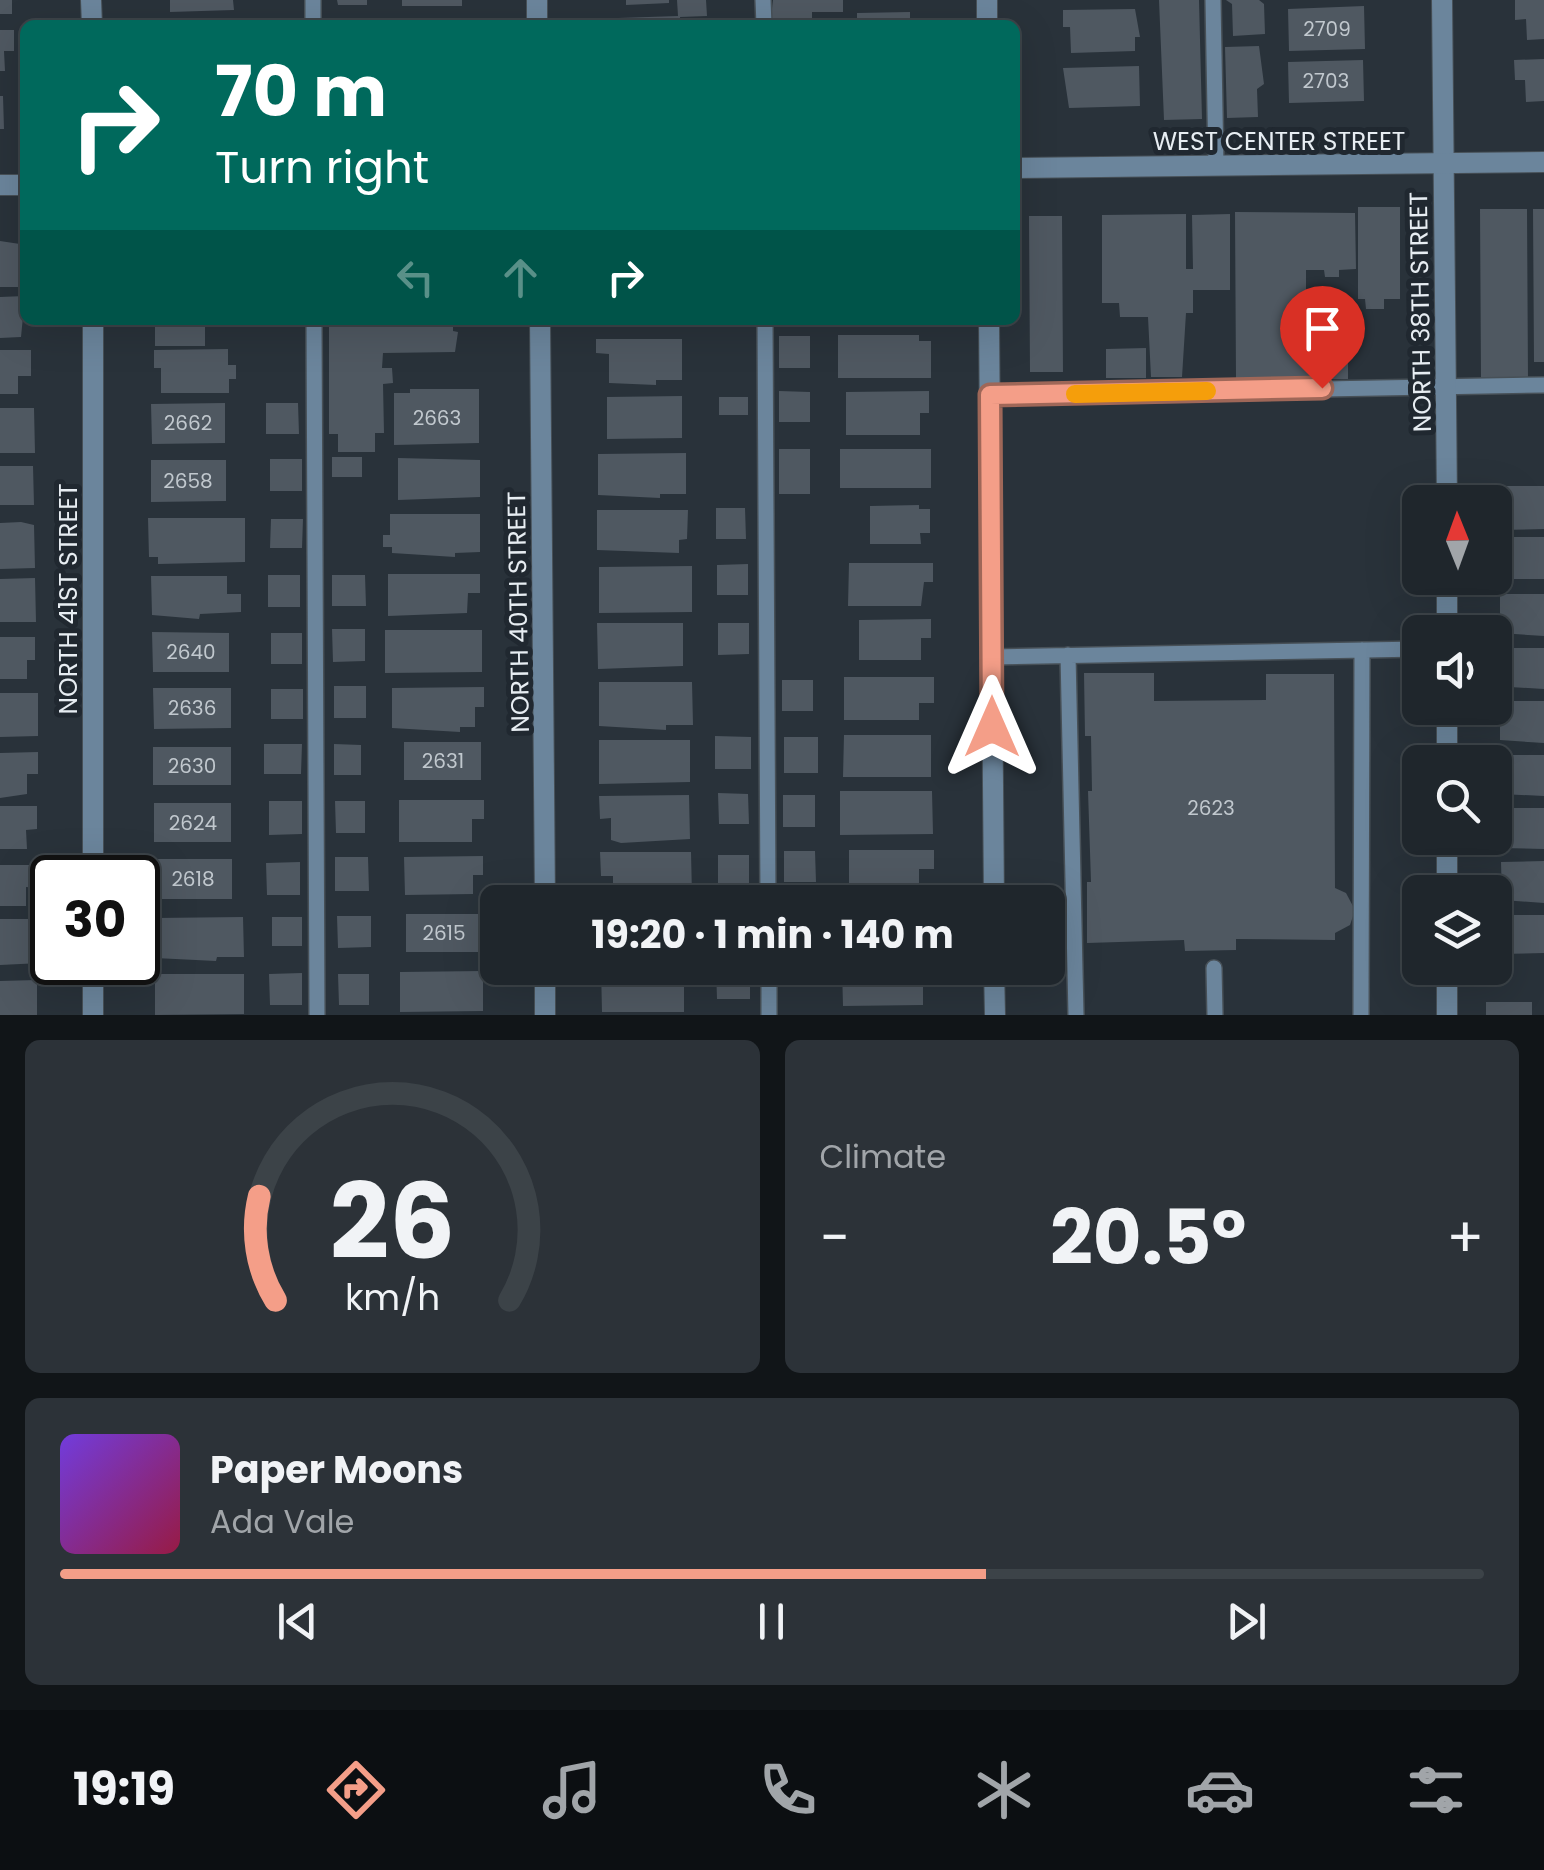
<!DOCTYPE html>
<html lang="en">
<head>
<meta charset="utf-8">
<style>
  :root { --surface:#1f262c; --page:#2c3238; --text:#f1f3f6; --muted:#a1a5a9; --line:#3c4348; --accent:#f49e88 }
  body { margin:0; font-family:Poppins,sans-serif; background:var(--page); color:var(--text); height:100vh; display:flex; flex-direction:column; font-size:38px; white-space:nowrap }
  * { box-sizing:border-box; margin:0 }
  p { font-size:32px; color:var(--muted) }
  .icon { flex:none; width:55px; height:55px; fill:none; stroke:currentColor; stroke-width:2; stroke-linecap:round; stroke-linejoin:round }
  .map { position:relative; height:1015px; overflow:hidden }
  .panel { display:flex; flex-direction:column; gap:25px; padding:25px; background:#111518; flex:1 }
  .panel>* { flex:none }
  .hud { position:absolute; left:20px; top:20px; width:1000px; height:305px; border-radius:15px; box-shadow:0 10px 40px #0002,0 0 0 2px var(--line); background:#00695c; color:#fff; overflow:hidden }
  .needle { width:65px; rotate:359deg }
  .buttons { position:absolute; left:1402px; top:485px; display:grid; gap:20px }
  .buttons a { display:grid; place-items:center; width:110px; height:110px; border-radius:15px; background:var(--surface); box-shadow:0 10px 40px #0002,0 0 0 2px var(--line); font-size:50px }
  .speed { position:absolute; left:30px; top:855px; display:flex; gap:20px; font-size:50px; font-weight:700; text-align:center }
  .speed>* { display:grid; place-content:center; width:130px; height:130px; border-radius:50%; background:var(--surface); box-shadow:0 10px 40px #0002,0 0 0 2px var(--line); line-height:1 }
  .speed .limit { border:5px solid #111; border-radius:15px; background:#fff; color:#111 }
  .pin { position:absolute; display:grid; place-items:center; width:85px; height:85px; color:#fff; margin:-102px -42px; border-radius:50% 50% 50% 0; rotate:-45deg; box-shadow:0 0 10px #0007 }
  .pin .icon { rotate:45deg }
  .me { position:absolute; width:110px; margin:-55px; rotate:0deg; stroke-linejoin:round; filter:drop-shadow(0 0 8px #0008) }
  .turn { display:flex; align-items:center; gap:35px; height:210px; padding:0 30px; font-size:45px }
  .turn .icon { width:130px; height:130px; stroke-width:2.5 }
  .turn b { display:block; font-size:70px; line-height:85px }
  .lanes { display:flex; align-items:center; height:95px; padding:0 30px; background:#0003; justify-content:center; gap:50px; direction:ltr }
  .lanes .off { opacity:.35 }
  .big { font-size:75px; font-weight:700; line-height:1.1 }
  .panel .tile { flex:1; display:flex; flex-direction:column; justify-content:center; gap:15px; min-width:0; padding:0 35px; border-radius:15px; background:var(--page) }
  .panel .dial { align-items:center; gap:0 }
  .dial svg { height:260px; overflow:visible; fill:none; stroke:var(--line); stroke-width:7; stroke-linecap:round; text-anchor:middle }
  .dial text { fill:var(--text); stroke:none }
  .song { display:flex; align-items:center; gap:30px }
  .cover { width:120px; height:120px; border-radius:15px; background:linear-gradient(135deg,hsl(260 70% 55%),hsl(340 70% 35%)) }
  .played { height:10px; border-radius:5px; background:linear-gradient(90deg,var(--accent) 65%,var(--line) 65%) }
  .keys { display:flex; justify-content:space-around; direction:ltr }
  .heat { display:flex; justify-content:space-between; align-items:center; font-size:55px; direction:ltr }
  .panel .tiles { flex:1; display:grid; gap:25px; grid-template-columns:1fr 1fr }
  .tile:last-child { grid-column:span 2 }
  .trip { position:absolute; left:480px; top:885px; width:585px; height:100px; border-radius:15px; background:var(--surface); box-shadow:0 10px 40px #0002,0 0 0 2px var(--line); font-weight:700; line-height:100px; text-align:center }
  .menu { display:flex; height:160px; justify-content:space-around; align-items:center; background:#0c0f12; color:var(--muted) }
  .menu .icon { width:70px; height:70px }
  .menu .on { color:var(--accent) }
  .menu b { font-size:45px; color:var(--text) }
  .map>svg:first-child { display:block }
</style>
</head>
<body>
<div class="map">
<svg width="1544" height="1015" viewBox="0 0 1544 1015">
  <rect width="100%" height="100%" fill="#29323a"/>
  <!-- building -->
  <path fill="#4f5861" d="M 0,0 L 12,0 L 12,14 L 0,14 Z
    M 170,0 L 233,0 L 234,10 L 170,12 Z
    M 337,0 L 367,0 L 367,5 L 338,5 Z
    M 402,0 L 462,0 L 462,6 L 402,6 Z
    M 626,0 L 669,0 L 669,3 L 626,5 Z
    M 677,0 L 706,0 L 707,16 L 680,17 L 681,25 L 619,25 L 618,18 L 678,16 Z
    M 773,0 L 843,0 L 843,12 L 812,12 L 812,25 L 770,25 Z
    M 1159,0 L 1199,0 L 1202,119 L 1164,120 Z
    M 1226,0 L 1259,0 L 1264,4 L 1265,34 L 1233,36 L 1232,4 Z
    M 1515,0 L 1544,0 L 1544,39 L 1527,40 L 1526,19 L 1515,20 Z
    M 1364,6 L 1365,49 L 1289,51 L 1288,9 Z
    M 1135,9 L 1140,37 L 1135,37 L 1135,51 L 1071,53 L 1070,27 L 1063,27 L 1063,10 Z
    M 910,12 L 910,25 L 857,25 L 857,13 Z
    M 0,30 L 14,30 L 14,51 L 4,51 L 5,71 L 0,71 Z
    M 1259,46 L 1264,84 L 1257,89 L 1258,117 L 1227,118 L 1225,47 Z
    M 1544,59 L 1544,101 L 1526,102 L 1525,80 L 1515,80 L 1514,60 Z
    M 1363,60 L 1364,101 L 1289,103 L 1288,62 Z
    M 1139,66 L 1140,106 L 1069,108 L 1063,68 Z
    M 0,96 L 3,96 L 4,129 L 0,129 Z
    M 1358,207 L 1400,207 L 1400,299 L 1384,299 L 1384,309 L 1366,309 L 1365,299 L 1358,299 Z
    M 1480,209 L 1527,209 L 1528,379 L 1481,379 Z
    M 1533,209 L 1544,209 L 1544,362 L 1534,362 Z
    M 1235,212 L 1355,213 L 1356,269 L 1339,270 L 1339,277 L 1325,277 L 1324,270 L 1306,270 L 1306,345 L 1348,344 L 1348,379 L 1236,380 Z
    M 1186,214 L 1186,269 L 1193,269 L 1192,215 L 1230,214 L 1230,290 L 1193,290 L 1193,313 L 1186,313 L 1182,377 L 1151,377 L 1148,317 L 1120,317 L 1119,303 L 1102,303 L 1102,215 Z
    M 1029,216 L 1062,216 L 1063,372 L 1030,372 Z
    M 0,241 L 20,244 L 21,250 L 25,250 L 25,287 L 0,287 Z
    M 25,296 L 21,337 L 0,338 L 0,297 Z
    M 155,320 L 205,320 L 205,346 L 155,346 Z
    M 329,320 L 453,320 L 453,331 L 458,332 L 455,352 L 383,353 L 382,368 L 392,368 L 393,383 L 383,384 L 384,433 L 375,433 L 375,452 L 338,452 L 338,434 L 329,434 Z
    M 838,335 L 919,335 L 919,341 L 931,341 L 931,378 L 838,378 Z
    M 779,336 L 810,336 L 810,368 L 779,368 Z
    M 596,339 L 682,339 L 682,380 L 656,380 L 656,385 L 609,383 L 609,354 L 596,353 Z
    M 1146,348 L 1146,378 L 1106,378 L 1106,349 Z
    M 228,349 L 228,365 L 236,365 L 236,379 L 229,379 L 229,393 L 161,393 L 161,368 L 154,368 L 154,350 Z
    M 0,350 L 31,350 L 31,376 L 18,376 L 18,394 L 0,394 Z
    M 410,389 L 479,389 L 479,443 L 394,445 L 394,393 L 410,393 Z
    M 779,391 L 810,392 L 810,422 L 779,422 Z
    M 929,391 L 929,413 L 920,413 L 920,435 L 846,435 L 846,392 Z
    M 682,396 L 682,438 L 607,439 L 607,397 Z
    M 719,397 L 748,397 L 748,415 L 719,415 Z
    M 225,403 L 225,443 L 152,444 L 151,404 Z
    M 266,403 L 298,403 L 299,434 L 266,434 Z
    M 0,408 L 34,408 L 35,453 L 0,453 Z
    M 779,449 L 810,449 L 810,494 L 779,494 Z
    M 840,449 L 931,449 L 931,488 L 840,488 Z
    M 686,453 L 686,494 L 660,494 L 660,498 L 598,495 L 598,454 Z
    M 332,457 L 362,457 L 362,477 L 332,477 Z
    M 398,458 L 480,460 L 480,497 L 398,500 Z
    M 270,459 L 302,459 L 302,491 L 270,491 Z
    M 151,460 L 226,460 L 226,501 L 151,502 Z
    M 0,466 L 33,466 L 34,505 L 0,505 Z
    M 1499,486 L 1544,486 L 1544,529 L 1499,530 Z
    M 919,505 L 919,509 L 930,509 L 930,533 L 920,533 L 921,544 L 870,544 L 870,506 Z
    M 716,508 L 745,508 L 746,539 L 716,539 Z
    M 597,510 L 688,510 L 687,539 L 679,540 L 679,553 L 597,550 Z
    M 390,514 L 480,514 L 480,552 L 455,553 L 455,557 L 392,553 L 392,547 L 383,547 L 383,535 L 390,535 Z
    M 148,518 L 245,518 L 245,562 L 158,564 L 158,557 L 149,557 Z
    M 271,519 L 303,519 L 302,548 L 270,548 Z
    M 21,522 L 34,525 L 35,568 L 0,569 L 0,523 Z
    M 1499,537 L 1544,537 L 1544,579 L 1507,579 L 1507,557 L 1499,557 Z
    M 849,563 L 933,563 L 933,582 L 924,582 L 921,606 L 848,606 Z
    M 748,564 L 748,595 L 717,595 L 717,565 Z
    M 692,566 L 692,612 L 599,613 L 599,567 Z
    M 388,574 L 480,574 L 480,593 L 468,593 L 467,613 L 388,616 Z
    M 268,575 L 300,575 L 300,607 L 268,607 Z
    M 332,575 L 365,575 L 366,606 L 332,606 Z
    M 151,576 L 227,576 L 227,594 L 241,594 L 241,612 L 200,614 L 199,619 L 152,615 Z
    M 35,578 L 36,622 L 0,622 L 0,579 Z
    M 1500,594 L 1544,594 L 1544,636 L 1500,633 Z
    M 931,619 L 931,638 L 921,638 L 921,660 L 859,660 L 859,620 Z
    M 597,623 L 683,623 L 683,666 L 598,669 Z
    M 718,623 L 749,623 L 749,654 L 718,655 Z
    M 332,629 L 365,629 L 365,661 L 333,662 Z
    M 385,630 L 482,630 L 482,672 L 385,673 Z
    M 152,632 L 229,633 L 229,672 L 153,672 Z
    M 271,633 L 302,633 L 302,664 L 271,664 Z
    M 0,637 L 35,637 L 35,660 L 27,660 L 27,679 L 0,679 Z
    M 1498,648 L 1544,648 L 1544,689 L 1510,687 L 1510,670 L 1499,669 Z
    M 1084,673 L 1154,673 L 1154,701 L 1266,700 L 1266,674 L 1334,674 L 1335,888 L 1346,893 L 1355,910 L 1350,925 L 1335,933 L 1335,940 L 1236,939 L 1236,950 L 1185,951 L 1184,940 L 1087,943 L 1087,882 L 1091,882 L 1088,791 L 1092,791 L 1091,736 L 1085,736 Z
    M 844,677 L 934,677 L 934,703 L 919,703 L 919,720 L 844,720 Z
    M 782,680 L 813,680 L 813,711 L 782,711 Z
    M 599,682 L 692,682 L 693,725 L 666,725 L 666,730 L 599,726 Z
    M 334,686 L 366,686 L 366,718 L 334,718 Z
    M 484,687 L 484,707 L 475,707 L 475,727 L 460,727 L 460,732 L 392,728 L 392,688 Z
    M 153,688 L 231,688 L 231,728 L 154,729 Z
    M 271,689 L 303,689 L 303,719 L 271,719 Z
    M 0,693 L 38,693 L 38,736 L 0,737 Z
    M 1500,701 L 1544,701 L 1544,743 L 1500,740 Z
    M 844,735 L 931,735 L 931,777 L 843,777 Z
    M 715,736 L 751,737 L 751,769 L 715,769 Z
    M 784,737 L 818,737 L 818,773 L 784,773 Z
    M 599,740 L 690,740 L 690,782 L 599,784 Z
    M 404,742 L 481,742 L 481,780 L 404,780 Z
    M 264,744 L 302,744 L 301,774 L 264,774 Z
    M 334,744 L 361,745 L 361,775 L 334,775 Z
    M 153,747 L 231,747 L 231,785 L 153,785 Z
    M 38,752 L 38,774 L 27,774 L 27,794 L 0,798 L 0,753 Z
    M 1501,755 L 1544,755 L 1544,796 L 1501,794 Z
    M 840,791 L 932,791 L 933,834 L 840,835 Z
    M 718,793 L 748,794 L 749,824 L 719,824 Z
    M 689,795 L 690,839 L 621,843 L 611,840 L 611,818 L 600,819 L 599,796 Z
    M 783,795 L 815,795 L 815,827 L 783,827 Z
    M 399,800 L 484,800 L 484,819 L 472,819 L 472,842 L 399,842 Z
    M 269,801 L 302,801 L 302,834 L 269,835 Z
    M 335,801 L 365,801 L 365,833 L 336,833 Z
    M 154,803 L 231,803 L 231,842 L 154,842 Z
    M 0,806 L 37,806 L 37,829 L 26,830 L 27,849 L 0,849 Z
    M 1501,808 L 1544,808 L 1544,849 L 1501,848 Z
    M 849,850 L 934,850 L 934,869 L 919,869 L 919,891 L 849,892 Z
    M 784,851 L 815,851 L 816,882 L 784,882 Z
    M 600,852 L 691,852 L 692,895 L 664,895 L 663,900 L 613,897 L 613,876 L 601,876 Z
    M 718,855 L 749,855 L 749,884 L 718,885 Z
    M 483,856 L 483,875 L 473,875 L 473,894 L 405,895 L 404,857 Z
    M 335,857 L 368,857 L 369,891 L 335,891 Z
    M 155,859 L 232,859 L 232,899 L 155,899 Z
    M 1544,861 L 1544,903 L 1502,900 L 1501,862 Z
    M 300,862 L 300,895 L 267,895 L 266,863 Z
    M 0,865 L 38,865 L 39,888 L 26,887 L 26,906 L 0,906 Z
    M 406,914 L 483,914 L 483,952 L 406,952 Z
    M 1498,915 L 1544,915 L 1544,953 L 1498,954 Z
    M 337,916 L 371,916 L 371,947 L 338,948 Z
    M 243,917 L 244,957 L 217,957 L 216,961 L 155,958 L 155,918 Z
    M 272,917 L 302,917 L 302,946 L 272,946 Z
    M 0,919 L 41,919 L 41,963 L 0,965 Z
    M 601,968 L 684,968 L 684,1012 L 602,1012 Z
    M 716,968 L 750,969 L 750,999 L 717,999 Z
    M 842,968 L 931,968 L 932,984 L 923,984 L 923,1005 L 843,1006 Z
    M 483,971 L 483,1011 L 400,1012 L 400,972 Z
    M 302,973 L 302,1005 L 270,1005 L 269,974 Z
    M 155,974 L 244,974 L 244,1014 L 155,1015 Z
    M 338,974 L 369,974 L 369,1005 L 339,1005 Z
    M 37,980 L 37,1015 L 0,1015 L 0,981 Z
    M 1486,1002 L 1532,1002 L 1532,1015 L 1486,1015 Z"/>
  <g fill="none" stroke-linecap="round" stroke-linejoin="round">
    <defs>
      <path id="service" d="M 313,0 L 313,25
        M 763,0 L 764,25
        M 1213,0 L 1216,166
        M 314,320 L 317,1015
        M 765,320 L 768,902
        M 990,395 L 1544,385
        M 1068,655 L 1076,1015
        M 992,657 L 1420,649
        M 769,968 L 769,1015
        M 1214,968 L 1215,1015
        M 1361,1015 L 1362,650"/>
      <path id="minor" d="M 91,0 L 92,25
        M 537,0 L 537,25
        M 987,0 L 987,25
        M 1442,0 L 1447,502
        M 93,320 L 93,878
        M 540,320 L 545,902
        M 989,320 L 994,902
        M 1447,578 L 1447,632
        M 1447,708 L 1447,762
        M 1447,838 L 1447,892
        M 93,962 L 93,1015
        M 545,968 L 545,1015
        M 994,968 L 995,1015
        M 1447,968 L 1447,1015"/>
      <path id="tertiary" d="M 1015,168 L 1544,162
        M 0,185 L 25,185"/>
    </defs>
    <!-- service casing -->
    <use href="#service" stroke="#475057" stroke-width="18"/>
    <!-- minor casing -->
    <use href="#minor" stroke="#475057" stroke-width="22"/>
    <!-- tertiary casing -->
    <use href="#tertiary" stroke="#475057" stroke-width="22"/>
    <!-- service -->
    <use href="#service" stroke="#6b859c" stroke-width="15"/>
    <!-- minor -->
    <use href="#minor" stroke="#6b859c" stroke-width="20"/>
    <!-- tertiary -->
    <use href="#tertiary" stroke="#6b859c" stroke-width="20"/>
  </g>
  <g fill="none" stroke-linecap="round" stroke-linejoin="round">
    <defs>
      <path id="route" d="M 992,727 L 990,395 L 1322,388"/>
    </defs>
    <!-- route casing -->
    <use href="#route" stroke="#9f6758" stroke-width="25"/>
    <!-- route -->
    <use href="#route" stroke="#f49e88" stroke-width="18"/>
    <!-- slow -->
    <path stroke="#f59e0b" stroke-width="18" d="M 1075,394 L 1207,391"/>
  </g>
  <g text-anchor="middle" stroke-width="10" stroke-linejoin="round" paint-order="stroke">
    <!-- number labels -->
    <g font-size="20" fill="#c1c8ce">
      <text x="1327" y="36">2709</text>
      <text x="1326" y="88">2703</text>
      <text x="437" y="425">2663</text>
      <text x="188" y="430">2662</text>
      <text x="188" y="488">2658</text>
      <text x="191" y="659">2640</text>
      <text x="192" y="715">2636</text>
      <text x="443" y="768">2631</text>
      <text x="192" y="773">2630</text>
      <text x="1211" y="815">2623</text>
      <text x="193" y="830">2624</text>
      <text x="193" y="886">2618</text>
      <text x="444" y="940">2615</text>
    </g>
    <!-- street labels -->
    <g font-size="25" fill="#e7edf2" stroke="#202830">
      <text x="1279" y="150">WEST CENTER STREET</text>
      <text transform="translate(1420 312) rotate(-91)" y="9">NORTH 38TH STREET</text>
      <text transform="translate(68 599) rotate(-90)" y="9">NORTH 41ST STREET</text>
      <text transform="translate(518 612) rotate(-91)" y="9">NORTH 40TH STREET</text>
    </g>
  </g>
</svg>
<div class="buttons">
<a><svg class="needle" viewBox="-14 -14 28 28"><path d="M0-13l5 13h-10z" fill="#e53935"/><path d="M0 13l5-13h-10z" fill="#a1a5a9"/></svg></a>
<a><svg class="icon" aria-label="sound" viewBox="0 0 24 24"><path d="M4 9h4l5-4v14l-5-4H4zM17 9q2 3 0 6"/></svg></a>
<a><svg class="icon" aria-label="search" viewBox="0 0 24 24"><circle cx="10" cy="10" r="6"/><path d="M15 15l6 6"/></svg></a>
<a><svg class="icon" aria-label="layers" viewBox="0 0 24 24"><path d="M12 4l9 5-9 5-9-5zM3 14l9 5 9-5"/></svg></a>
</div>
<div class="speed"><div class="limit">30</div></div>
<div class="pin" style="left:1322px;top:388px;background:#d93025"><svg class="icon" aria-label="arrive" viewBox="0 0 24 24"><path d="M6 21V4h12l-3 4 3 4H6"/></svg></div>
<svg class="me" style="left:992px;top:727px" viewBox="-20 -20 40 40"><path d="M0-17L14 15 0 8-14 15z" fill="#f49e88" stroke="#fff" stroke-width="4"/></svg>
<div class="trip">19:20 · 1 min · 140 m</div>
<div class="hud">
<div class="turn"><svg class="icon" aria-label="right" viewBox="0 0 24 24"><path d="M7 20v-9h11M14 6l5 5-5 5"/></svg><div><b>70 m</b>Turn right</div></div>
<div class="lanes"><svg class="icon off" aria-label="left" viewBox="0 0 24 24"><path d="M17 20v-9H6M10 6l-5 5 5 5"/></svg><svg class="icon off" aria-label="ahead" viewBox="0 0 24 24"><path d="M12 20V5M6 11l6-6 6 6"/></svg><svg class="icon" aria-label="right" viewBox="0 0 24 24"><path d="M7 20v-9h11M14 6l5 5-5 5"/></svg></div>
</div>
</div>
<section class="panel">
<div class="tiles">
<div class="tile dial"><svg viewBox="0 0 100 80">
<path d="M14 69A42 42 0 1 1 86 69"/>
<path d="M14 69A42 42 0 0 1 9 37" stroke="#f49e88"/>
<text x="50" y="56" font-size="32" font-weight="700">26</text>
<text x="50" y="72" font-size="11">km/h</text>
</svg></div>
<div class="tile"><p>Climate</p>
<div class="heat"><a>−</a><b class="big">20.5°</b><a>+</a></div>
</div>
<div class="tile">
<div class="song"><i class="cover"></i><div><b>Paper Moons</b><p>Ada Vale</p></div></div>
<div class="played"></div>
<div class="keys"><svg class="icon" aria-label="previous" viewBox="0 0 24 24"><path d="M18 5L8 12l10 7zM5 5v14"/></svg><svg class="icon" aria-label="pause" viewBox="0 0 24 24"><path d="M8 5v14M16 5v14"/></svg><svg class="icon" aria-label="next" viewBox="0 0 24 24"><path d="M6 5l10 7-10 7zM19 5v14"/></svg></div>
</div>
</div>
</section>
<nav class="menu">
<b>19:19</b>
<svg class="icon on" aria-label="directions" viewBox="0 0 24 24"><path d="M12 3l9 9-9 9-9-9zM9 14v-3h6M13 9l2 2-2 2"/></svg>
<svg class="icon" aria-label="music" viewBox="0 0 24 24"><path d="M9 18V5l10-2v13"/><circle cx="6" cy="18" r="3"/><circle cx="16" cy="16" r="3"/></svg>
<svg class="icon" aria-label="phone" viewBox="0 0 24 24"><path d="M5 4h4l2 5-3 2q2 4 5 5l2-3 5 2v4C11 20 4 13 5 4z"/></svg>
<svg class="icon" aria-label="climate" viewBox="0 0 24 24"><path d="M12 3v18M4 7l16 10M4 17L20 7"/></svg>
<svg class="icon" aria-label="car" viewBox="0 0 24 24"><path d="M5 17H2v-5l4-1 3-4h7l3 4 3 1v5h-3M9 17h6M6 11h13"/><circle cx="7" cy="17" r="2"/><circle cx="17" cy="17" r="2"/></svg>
<svg class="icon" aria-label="filters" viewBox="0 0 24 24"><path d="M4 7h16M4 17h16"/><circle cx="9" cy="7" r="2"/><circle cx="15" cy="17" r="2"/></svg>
</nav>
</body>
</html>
